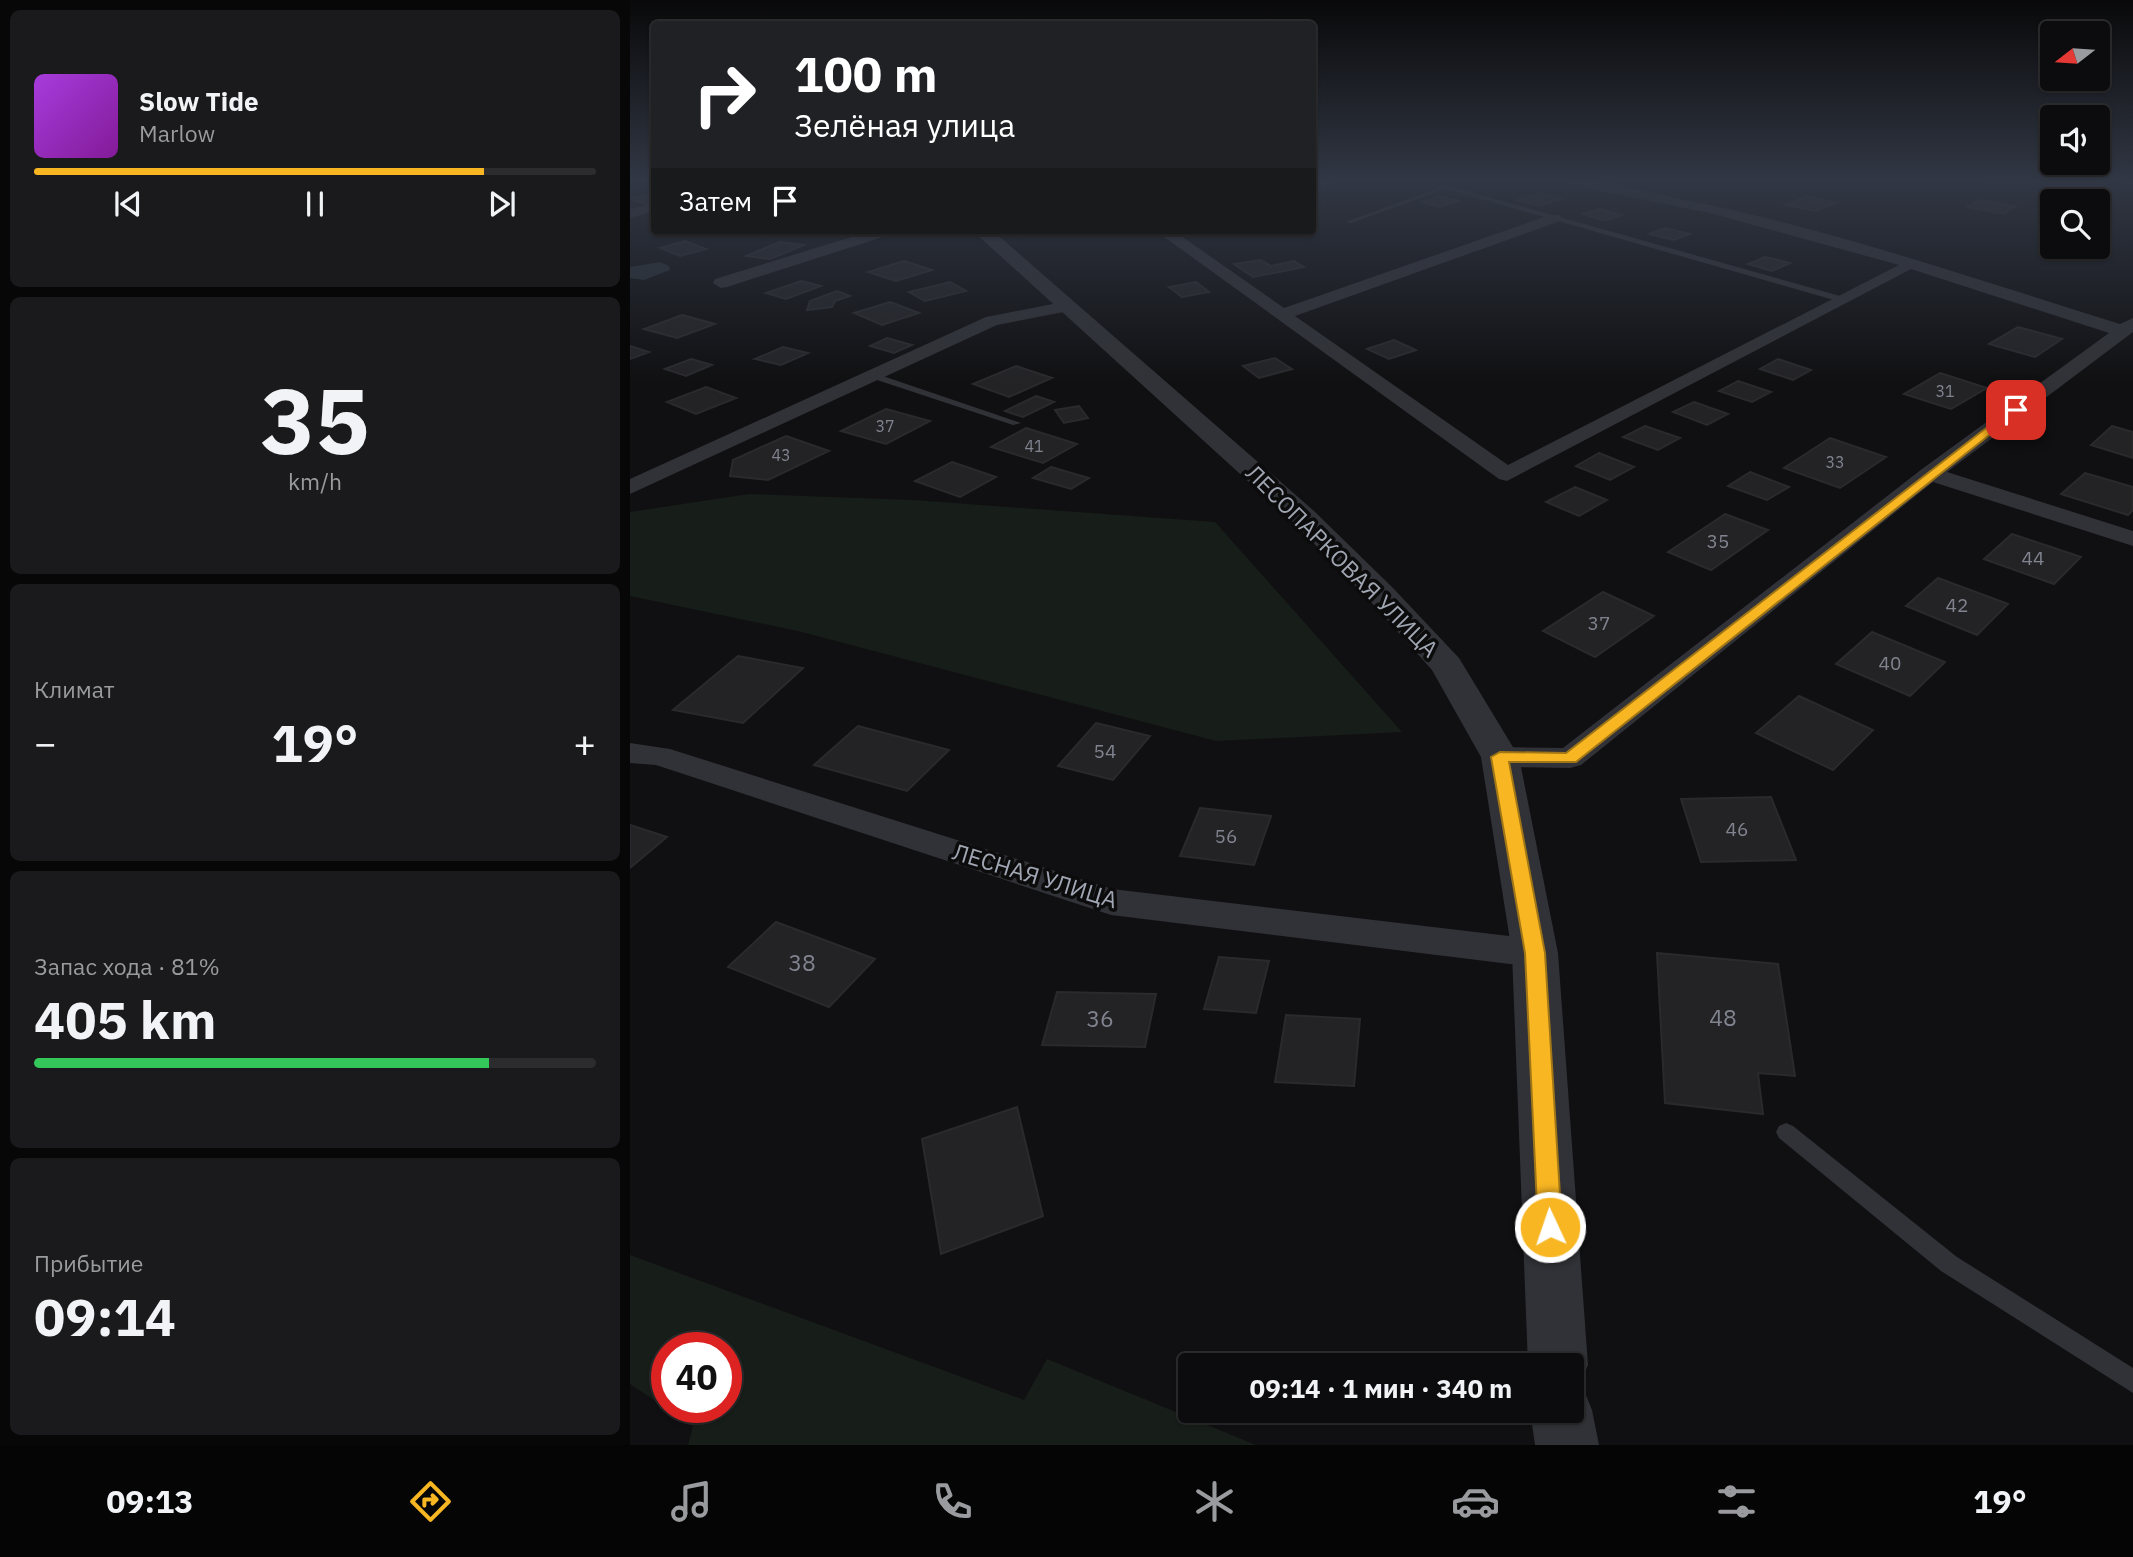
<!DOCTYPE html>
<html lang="ru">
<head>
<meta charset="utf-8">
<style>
  :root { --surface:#0c0c0e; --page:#1a1a1c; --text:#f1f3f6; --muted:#9a9b9e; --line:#2c2c2e; --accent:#f8b622 }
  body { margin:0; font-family:"IBM Plex Sans",sans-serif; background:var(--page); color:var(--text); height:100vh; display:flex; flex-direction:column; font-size:26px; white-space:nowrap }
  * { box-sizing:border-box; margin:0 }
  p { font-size:23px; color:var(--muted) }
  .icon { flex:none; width:38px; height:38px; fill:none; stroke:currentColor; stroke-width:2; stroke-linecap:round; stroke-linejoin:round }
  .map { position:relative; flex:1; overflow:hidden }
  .side { display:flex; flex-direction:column; gap:10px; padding:10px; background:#070708; width:630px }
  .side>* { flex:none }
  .hud { position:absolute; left:21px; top:21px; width:665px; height:214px; border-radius:7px; box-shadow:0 2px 5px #0004,0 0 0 2px var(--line); background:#202124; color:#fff; overflow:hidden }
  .needle { width:46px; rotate:253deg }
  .tools { position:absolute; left:1410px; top:21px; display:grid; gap:14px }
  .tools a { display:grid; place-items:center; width:70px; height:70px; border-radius:7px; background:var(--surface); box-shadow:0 2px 5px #0004,0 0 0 2px var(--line); font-size:35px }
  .speed { position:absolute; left:21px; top:1332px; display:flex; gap:14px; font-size:35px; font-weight:700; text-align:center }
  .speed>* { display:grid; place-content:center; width:91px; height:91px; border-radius:50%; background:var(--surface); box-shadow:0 2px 5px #0004,0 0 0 2px var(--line); line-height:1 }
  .speed .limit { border:10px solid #d22; background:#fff; color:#111 }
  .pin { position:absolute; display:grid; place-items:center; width:60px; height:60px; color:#fff; margin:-30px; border-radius:14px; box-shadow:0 4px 10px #0006 }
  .me { position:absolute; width:77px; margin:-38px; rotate:357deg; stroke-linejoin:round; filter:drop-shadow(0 0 5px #0008) }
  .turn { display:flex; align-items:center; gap:24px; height:147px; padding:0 28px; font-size:32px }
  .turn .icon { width:91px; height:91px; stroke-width:2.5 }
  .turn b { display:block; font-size:49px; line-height:60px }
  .then { display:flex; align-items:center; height:66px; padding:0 28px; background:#0003; gap:14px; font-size:26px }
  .big { font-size:52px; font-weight:700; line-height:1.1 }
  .side .widget { flex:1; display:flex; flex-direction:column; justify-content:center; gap:10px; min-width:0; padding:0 24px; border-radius:10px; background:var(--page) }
  .side .dial { align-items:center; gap:0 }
  .dial b { font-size:91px; line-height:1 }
  .song { display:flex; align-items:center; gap:21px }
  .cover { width:84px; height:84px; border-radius:10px; background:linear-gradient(135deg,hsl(280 70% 55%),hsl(290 70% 35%)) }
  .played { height:7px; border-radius:4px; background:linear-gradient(90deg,var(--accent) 80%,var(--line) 80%) }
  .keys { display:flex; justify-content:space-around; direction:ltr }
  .heat { display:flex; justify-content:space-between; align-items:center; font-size:38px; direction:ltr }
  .charge { height:10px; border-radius:5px; background:linear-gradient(90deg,#34c759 81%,var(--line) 0) }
  .trip { position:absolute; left:548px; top:1353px; width:406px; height:70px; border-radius:7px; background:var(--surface); box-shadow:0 2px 5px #0004,0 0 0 2px var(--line); font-weight:700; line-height:70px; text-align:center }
  .dock { display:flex; height:112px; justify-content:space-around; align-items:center; background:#050506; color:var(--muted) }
  .dock .icon { width:49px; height:49px }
  .dock .current { color:var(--accent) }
  .dock b { font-size:32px; color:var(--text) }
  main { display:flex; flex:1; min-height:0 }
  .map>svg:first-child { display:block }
</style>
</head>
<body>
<main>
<section class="side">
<div class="widget">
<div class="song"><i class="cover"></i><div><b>Slow Tide</b><p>Marlow</p></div></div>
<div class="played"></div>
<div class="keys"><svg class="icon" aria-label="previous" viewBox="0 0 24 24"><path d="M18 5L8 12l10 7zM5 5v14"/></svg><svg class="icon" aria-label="pause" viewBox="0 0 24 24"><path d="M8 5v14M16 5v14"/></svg><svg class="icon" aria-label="next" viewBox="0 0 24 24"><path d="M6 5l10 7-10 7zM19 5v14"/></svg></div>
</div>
<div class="widget dial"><b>35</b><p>km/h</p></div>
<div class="widget"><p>Климат</p>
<div class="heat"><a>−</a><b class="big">19°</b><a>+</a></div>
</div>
<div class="widget"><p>Запас хода · 81%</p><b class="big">405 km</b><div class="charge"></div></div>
<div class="widget"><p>Прибытие</p><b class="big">09:14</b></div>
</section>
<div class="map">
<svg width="1503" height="1445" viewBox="0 0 1503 1445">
  <rect width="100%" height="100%" fill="#101012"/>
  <!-- green -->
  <path fill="#171d18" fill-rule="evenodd" d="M 119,494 L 283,500 L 585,522 L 772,732 L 586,741 L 168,631 L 0,596 L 0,512 Z
    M 0,1255 L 394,1400 L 417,1359 L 626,1445 L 58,1445 L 63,1426 L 0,1384 ZM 37,1348 L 96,1348 L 96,1407 L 37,1407 Z"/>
  <!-- water -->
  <path fill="#272f36" d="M 30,262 L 39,266 L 40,270 L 14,280 L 0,278 L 0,267 Z"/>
  <!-- building -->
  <path fill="#232326" stroke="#2a2a2e" stroke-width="2" d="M 1359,181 L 1390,181 L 1404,183 L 1397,189 L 1356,183 Z
    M 910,193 L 931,199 L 909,206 L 888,200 Z
    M 22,194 L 24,195 L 24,202 L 16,204 L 0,199 Z
    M 810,196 L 828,201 L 809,207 L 791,202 Z
    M 1177,196 L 1206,203 L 1185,211 L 1156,205 Z
    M 1349,200 L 1385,206 L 1374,214 L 1338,207 Z
    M 969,209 L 992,215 L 975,221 L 953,214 Z
    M 1035,228 L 1060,234 L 1044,240 L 1019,234 Z
    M 55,241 L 76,249 L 50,256 L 30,248 Z
    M 150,242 L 174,245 L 140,259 L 116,256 Z
    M 1135,257 L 1160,263 L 1142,271 L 1118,264 Z
    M 631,260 L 641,266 L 664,261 L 674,267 L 623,277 L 604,264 Z
    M 274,261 L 302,270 L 266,281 L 238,272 Z
    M 171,281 L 191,286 L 156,299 L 136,293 Z
    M 320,282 L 336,291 L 295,301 L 279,292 Z
    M 566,282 L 579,292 L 552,297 L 539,287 Z
    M 207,291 L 220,296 L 205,301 L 202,307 L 177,310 L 180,301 Z
    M 260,302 L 289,313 L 252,325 L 224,313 Z
    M 52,315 L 85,324 L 47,338 L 14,329 Z
    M 1388,327 L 1432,339 L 1405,357 L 1359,344 Z
    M 257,338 L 282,345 L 264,353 L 240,346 Z
    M 764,340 L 786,350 L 759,359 L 737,349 Z
    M 0,346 L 19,352 L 0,359 Z
    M 153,347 L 178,353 L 151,365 L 125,359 Z
    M 645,358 L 662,369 L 629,378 L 613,366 Z
    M 61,359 L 82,365 L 56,376 L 35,369 Z
    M 1148,359 L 1181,370 L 1163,380 L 1130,369 Z
    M 386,366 L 422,378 L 379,397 L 343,384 Z
    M 1310,373 L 1357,388 L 1321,409 L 1274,394 Z
    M 1108,381 L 1141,392 L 1122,402 L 1089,391 Z
    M 76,387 L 106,398 L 66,414 L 37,402 Z
    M 406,396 L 424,402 L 393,417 L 375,411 Z
    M 1064,402 L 1098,414 L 1077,425 L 1043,412 Z
    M 449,406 L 458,418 L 434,423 L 425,410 Z
    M 256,409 L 300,421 L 256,444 L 211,431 Z
    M 1015,426 L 1050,438 L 1028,450 L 993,437 Z
    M 1482,426 L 1503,432 L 1503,458 L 1461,445 Z
    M 396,428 L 447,444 L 413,463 L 361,447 Z
    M 156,436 L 199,451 L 138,480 L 100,476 L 103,460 Z
    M 1200,438 L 1256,457 L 1210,488 L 1154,468 Z
    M 969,453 L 1004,467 L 980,480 L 946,466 Z
    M 322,462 L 366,477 L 330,497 L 285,481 Z
    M 421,467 L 459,478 L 441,489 L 403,478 Z
    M 1120,472 L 1159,487 L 1137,500 L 1098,486 Z
    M 1455,473 L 1503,487 L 1503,510 L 1498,515 L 1431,494 Z
    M 945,487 L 977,500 L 949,516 L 916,502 Z
    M 1095,514 L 1138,530 L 1081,570 L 1038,552 Z
    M 1382,534 L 1451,557 L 1424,584 L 1354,559 Z
    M 1308,578 L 1378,604 L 1347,635 L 1276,606 Z
    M 973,592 L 1024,616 L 965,657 L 913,631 Z
    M 1242,632 L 1315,662 L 1280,696 L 1206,664 Z
    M 108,656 L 173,668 L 113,723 L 43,710 Z
    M 1169,696 L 1243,730 L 1203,770 L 1126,733 Z
    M 466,723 L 520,736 L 483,780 L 428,766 Z
    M 228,726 L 319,750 L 277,791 L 184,765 Z
    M 1141,797 L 1166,860 L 1071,862 L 1051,799 Z
    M 570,808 L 641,816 L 624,865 L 550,856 Z
    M 0,825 L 37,837 L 0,868 Z
    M 146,922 L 245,959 L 199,1007 L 98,967 Z
    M 1027,953 L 1148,964 L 1165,1076 L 1128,1073 L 1133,1114 L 1035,1103 Z
    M 589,957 L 639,961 L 626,1013 L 574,1009 Z
    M 427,992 L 526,994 L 515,1047 L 412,1045 Z
    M 656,1015 L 730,1019 L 724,1086 L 645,1082 Z
    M 387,1107 L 413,1216 L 311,1254 L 292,1139 Z"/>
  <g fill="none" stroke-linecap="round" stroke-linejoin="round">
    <!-- service -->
    <path fill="#313237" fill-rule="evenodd" d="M 816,185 L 1217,298 L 1218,300 L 1211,302 L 816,189 L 721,223 L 716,222 Z
      M 241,374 L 247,374 L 391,423 L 383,425 L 241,378 Z
      M 1156,1123 L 1163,1126 L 1327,1257 L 1503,1368 L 1503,1393 L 1311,1271 L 1149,1138 L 1146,1132 L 1149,1126 Z"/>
    <!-- minor -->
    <path fill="#313237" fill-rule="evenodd" d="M 688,181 L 705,181 L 682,193 L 682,183 Z
      M 935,181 C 973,178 1013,191 1050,199 C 1199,228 1345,279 1490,324 L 1503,318 L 1503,332 L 1317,472 L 1503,531 L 1503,546 L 1303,482 L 951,765 L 940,768 L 870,767 L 859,764 L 855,757 L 859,750 L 870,747 L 933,748 L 1292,469 L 1479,333 L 1281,269 L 877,481 L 869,479 L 526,231 L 544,231 L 654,308 L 920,215 L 930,215 L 932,218 L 930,221 L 665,316 L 878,465 L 1269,265 L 1084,214 L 942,185 Z
      M 1491,181 L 1503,181 L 1503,185 L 1493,184 Z
      M 24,203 L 24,211 L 0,218 L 0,209 Z
      M 241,231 L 265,231 L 262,234 L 97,287 L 91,288 L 83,283 L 85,279 Z
      M 438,301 L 447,306 L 444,310 L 367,325 L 0,494 L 0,479 L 356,317 Z
      M 0,743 L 40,749 L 482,889 L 905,939 L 918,943 L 923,953 L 918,963 L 905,967 L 481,915 L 26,765 L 0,763 Z"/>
    <!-- tertiary -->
    <path fill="#313237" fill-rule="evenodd" d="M 343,231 L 363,231 L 684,511 L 763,588 L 829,658 L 889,757 L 928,953 L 958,1365 L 949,1386 L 953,1388 L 962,1410 L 969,1445 L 905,1445 L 900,1410 L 942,1410 L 942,1365 L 898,1365 L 882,953 L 851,757 L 802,670 L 741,602 L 664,523 Z"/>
  </g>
  <!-- sky -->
  <linearGradient id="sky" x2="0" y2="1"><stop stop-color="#09090a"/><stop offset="0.47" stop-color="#313744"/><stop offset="1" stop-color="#313744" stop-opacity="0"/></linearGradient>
  <rect width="1503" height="383" fill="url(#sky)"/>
  <!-- route -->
  <path fill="#f8b622" stroke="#a17616" stroke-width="2" d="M 1382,408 L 1391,410 L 946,762 L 879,762 L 915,953 L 932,1227 L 928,1235 L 920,1239 L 911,1235 L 908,1227 L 895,953 L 861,757 L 870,752 L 936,753 Z"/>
  <g text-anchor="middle" stroke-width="7" stroke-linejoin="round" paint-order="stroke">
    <!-- far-number labels -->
    <g font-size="16" fill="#81848f">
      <text x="1315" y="397">31</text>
      <text x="255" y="432">37</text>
      <text x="404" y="452">41</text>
      <text x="151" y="461">43</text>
      <text x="1205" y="468">33</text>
    </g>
    <!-- number labels -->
    <g font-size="19" fill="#81848f">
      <text x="1088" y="548">35</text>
      <text x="1403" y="565">44</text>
      <text x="1327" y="612">42</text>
      <text x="969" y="630">37</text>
      <text x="1260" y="670">40</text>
      <text x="475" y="758">54</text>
      <text x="1107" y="836">46</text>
      <text x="596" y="843">56</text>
    </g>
    <!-- street labels -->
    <g font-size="23" fill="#a1a6b3" stroke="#0c0c0d">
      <text transform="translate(712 561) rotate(45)" y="8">ЛЕСОПАРКОВАЯ УЛИЦА</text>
      <text transform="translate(405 876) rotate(17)" y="8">ЛЕСНАЯ УЛИЦА</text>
    </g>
    <!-- near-number labels -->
    <g font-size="23" fill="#81848f">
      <text x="172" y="971">38</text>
      <text x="1093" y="1026">48</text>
      <text x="470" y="1027">36</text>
    </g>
  </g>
</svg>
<div class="tools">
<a><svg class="needle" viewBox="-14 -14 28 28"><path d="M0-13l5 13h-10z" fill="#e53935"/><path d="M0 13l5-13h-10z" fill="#9a9b9e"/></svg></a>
<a><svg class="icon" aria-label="sound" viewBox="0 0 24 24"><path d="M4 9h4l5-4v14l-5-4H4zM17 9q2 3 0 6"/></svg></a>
<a><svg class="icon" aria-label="search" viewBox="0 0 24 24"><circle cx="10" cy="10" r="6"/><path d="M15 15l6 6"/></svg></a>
</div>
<div class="speed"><div class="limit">40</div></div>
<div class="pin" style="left:1386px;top:410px;background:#d93025"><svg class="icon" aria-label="arrive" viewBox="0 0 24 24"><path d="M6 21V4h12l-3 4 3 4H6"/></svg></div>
<svg class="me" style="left:920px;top:1227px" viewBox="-20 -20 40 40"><circle r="17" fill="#f8b622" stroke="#fff" stroke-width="3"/><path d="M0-11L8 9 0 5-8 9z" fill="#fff"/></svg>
<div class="trip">09:14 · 1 мин · 340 m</div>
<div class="hud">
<div class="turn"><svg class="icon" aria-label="right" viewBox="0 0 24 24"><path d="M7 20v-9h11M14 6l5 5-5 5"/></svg><div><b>100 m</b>Зелёная улица</div></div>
<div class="then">Затем<svg class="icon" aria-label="arrive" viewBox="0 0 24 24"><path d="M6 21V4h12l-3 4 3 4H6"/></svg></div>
</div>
</div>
</main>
<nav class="dock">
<b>09:13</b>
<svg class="icon current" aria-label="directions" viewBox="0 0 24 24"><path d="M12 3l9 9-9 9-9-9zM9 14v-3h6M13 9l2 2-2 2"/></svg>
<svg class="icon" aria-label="music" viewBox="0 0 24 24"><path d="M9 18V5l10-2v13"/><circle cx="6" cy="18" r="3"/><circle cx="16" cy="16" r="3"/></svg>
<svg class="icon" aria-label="phone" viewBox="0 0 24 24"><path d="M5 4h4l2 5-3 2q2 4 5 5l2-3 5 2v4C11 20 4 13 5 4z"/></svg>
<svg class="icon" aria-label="climate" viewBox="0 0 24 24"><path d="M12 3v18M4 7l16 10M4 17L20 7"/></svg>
<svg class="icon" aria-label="car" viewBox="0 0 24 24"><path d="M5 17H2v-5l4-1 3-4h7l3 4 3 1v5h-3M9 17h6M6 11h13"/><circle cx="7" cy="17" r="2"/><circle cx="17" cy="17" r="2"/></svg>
<svg class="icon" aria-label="filters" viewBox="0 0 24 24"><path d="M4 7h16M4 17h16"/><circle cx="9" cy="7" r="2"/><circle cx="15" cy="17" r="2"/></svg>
<b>19°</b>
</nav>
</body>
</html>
